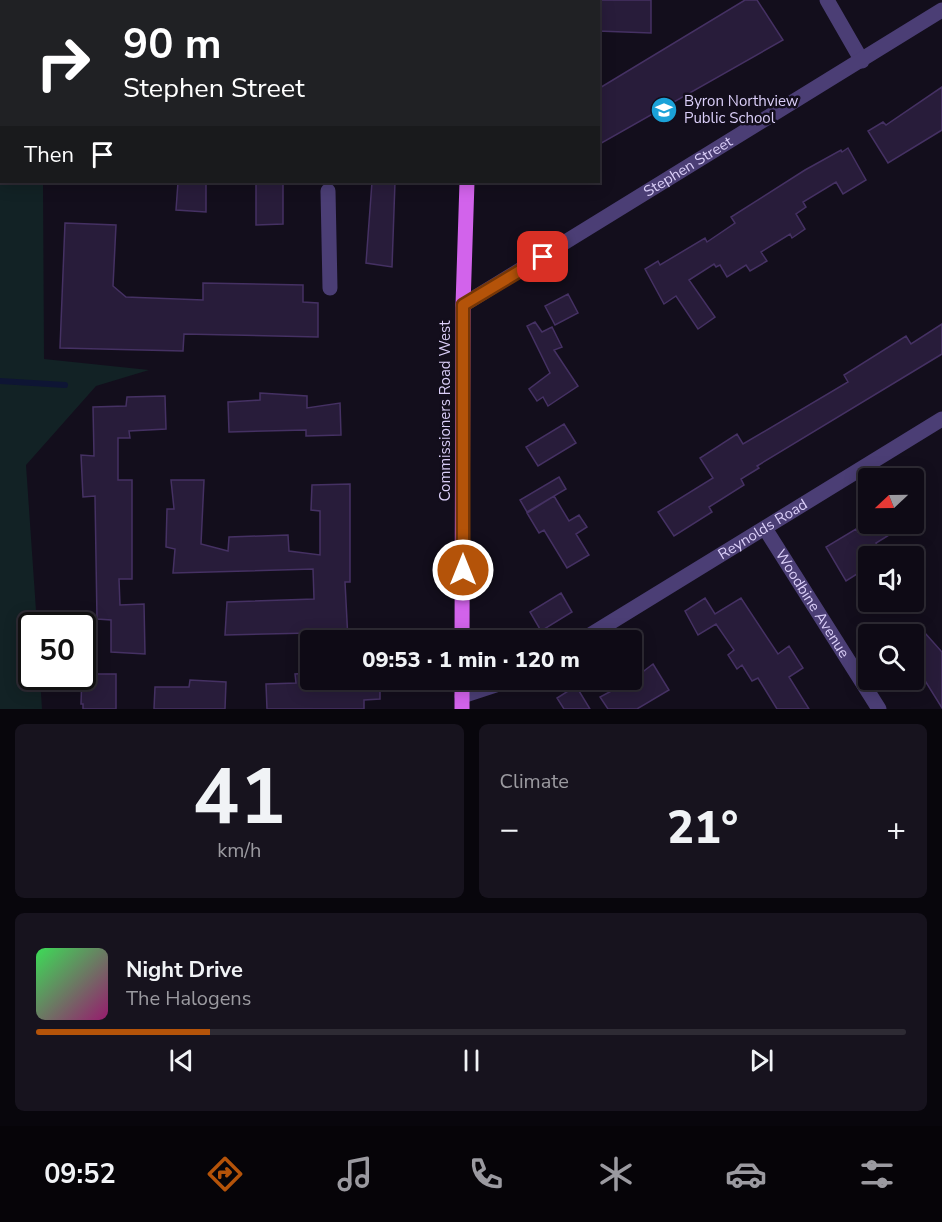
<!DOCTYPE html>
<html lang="en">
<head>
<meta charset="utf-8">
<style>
  :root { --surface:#0e0a15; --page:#17131e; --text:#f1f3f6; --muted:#9b9aa0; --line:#2e2b34; --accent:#b45309 }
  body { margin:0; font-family:"Nunito Sans",sans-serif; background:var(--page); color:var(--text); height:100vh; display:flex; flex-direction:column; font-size:22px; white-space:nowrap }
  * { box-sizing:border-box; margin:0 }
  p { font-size:20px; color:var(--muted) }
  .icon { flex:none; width:33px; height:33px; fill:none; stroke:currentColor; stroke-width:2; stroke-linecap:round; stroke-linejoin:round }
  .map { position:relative; height:709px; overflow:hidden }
  .sheet { display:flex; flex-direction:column; gap:15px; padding:15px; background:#08060c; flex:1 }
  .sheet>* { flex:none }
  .top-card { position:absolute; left:0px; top:0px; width:600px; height:183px; box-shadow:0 3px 15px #0003,0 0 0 2px var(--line); background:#202124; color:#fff; overflow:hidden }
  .needle { width:39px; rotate:248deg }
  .buttons { position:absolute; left:858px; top:468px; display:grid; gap:12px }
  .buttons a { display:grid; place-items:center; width:66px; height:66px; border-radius:6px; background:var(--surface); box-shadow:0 3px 15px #0003,0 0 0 2px var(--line); font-size:30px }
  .speed { position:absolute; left:18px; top:612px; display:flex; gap:12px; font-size:30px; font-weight:700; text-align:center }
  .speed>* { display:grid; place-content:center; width:78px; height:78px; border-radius:50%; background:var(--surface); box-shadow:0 3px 15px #0003,0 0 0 2px var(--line); line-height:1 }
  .speed .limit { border:3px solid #111; border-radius:9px; background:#fff; color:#111 }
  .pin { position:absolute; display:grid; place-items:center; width:51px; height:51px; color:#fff; margin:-26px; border-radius:12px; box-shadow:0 3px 9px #0006 }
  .me { position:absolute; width:66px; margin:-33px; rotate:0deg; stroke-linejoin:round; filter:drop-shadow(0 0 4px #0008) }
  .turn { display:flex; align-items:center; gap:21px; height:126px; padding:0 24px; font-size:27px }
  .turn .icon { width:78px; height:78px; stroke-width:2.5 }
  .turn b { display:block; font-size:42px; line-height:51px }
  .then { display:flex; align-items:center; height:57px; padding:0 24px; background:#0003; gap:12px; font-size:22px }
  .big { font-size:45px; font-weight:800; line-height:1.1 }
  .sheet .card { flex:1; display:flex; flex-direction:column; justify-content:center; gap:9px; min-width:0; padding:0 21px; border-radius:9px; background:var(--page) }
  .sheet .dial { align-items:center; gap:0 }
  .dial b { font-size:78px; line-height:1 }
  .song { display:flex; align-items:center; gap:18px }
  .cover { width:72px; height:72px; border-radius:9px; background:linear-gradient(135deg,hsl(130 70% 55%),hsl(320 70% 35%)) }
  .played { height:6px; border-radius:3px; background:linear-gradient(90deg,var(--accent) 20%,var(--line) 20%) }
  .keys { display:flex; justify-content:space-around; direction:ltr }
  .heat { display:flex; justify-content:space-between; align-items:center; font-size:33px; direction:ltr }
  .sheet .tiles { flex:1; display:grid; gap:15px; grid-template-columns:1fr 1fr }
  .card:last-child { grid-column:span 2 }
  .trip { position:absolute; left:300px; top:630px; width:342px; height:60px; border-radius:6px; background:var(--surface); box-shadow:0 3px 15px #0003,0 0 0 2px var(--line); font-weight:800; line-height:60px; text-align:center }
  .menu { display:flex; height:96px; justify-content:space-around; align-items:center; background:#060408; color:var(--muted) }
  .menu .icon { width:42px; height:42px }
  .menu .active { color:var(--accent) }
  .menu b { font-size:27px; color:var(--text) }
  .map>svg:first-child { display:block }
</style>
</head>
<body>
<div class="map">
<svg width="942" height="709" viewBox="0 0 942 709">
  <rect width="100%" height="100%" fill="#130e1c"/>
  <!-- green -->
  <path fill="#122225" d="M 0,0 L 42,0 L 2,2 L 2,182 L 43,182 L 44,359 L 149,370 L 96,386 L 26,465 L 37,625 L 32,626 L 32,676 L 40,677 L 42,709 L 0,709 Z"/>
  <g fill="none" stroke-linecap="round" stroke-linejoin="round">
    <!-- stream -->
    <path stroke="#0e1534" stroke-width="6" d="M 0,381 L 65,385"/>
  </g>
  <!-- building -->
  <path fill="#281c3a" stroke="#453163" stroke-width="1.5" d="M 598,0 L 651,0 L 651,33 L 598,31 Z
    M 745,0 L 757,0 L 783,40 L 598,145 L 598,89 Z
    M 942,87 L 942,130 L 888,163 L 868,131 L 883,122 L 886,125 Z
    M 848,148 L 866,180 L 843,194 L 836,182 L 803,202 L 806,207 L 796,214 L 805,229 L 792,238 L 790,234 L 761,252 L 767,261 L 750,271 L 746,265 L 727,277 L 720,265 L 716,267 L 714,264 L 689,280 L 715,317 L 698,329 L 676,296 L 664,304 L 645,269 L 658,261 L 660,265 L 705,238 L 707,242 L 735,223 L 731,217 L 805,170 L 841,150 L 842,152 Z
    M 178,182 L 206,182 L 206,212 L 176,210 Z
    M 256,182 L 283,182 L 283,224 L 256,225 Z
    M 372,182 L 395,182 L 392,267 L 366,263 Z
    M 65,223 L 116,225 L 113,286 L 126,297 L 203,300 L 203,283 L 303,285 L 303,302 L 318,303 L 318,337 L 184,334 L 183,351 L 60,348 Z
    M 568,294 L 578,313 L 555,325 L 545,306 Z
    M 535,322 L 542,332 L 552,327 L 562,347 L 554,350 L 578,386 L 548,406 L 543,397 L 537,401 L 529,389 L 550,373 L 527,326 Z
    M 942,324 L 942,354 L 757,466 L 759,468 L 741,479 L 744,485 L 709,507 L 712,512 L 674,536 L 658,512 L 713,478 L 700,458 L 737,434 L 743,444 L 848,382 L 844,375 L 906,336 L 911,344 Z
    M 260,393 L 307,396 L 307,408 L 340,403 L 341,435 L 306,436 L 306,430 L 229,432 L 228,402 L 260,400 Z
    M 165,396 L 166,429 L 129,431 L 130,438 L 118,438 L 118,480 L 132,480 L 132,579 L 119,579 L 120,605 L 144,604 L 145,654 L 111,652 L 111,620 L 97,619 L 95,496 L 83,497 L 81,455 L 94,456 L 93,407 L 126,406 L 127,397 Z
    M 564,424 L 576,443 L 538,466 L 526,447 Z
    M 559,477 L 566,489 L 527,512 L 520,500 Z
    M 171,480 L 204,480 L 201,544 L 228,551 L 229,537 L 288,535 L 289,551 L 320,555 L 320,511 L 311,510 L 312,485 L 350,484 L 350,582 L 345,582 L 348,640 L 312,640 L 311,633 L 225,635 L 227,602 L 314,599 L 313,569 L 173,573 L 175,549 L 166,547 L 167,509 L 174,509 Z
    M 554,496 L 569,521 L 579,515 L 587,527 L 576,534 L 589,555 L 567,568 L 544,530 L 539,533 L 527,513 Z
    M 872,524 L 907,524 L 876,543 L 884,556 L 868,556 L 868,567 L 846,581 L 826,547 L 856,529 L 858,532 Z
    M 561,593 L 572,612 L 541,631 L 530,612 Z
    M 705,598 L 715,614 L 741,598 L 778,654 L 789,646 L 803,668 L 789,677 L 809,709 L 777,709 L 758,678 L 752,681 L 742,665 L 737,669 L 728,655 L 734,650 L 716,624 L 698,635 L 685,611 Z
    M 925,633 L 942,652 L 942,708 L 914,663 L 914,640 Z
    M 653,664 L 669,690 L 637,709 L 608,709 L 600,697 L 632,680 Z
    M 310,673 L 310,680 L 331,680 L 331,683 L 380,680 L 380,699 L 364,700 L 364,709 L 267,709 L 266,684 L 296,683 L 295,674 Z
    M 82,674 L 116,674 L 116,709 L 83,709 L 83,704 L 81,704 Z
    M 190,680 L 226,682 L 225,709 L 154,709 L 155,687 L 189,687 Z
    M 576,686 L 590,709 L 564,709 L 557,698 Z"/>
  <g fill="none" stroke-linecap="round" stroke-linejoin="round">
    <!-- minor -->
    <g stroke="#4b3e75" stroke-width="15">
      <path d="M 827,0 L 862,61"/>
      <path d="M 283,2 L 283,0"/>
      <path d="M 337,2 L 337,0"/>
      <path d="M 328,191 L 330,288"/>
      <path id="s1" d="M 463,305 L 942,10"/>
      <path id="s2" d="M 766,530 L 879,709"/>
      <path id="s3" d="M 582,640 L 942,419"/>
      <path d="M 462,696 L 511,680"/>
    </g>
    <!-- major -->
    <path stroke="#d263eb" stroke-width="15" d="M 473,2 L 473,0
      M 462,640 L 463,305 L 467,182
      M 462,709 L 462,680"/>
  </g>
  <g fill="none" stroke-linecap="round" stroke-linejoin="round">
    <defs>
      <path id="route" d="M 463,570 L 463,305 L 543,257"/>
    </defs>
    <!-- route casing -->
    <use href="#route" stroke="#753606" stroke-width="15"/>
    <!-- route -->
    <use href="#route" stroke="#b45309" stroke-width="10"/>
  </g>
  <!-- icons -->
  <defs>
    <symbol id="school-disc" viewBox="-11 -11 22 22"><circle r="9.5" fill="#1ba2d8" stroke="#130e1c"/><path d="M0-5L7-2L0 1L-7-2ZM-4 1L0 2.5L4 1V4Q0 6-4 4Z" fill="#fff"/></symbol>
  </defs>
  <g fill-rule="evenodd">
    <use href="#school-disc" x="649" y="95" width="30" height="30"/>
  </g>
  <g text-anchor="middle" stroke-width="5" stroke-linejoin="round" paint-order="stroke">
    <!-- poi labels -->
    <g font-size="15" fill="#dbcff9" stroke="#130e1c" text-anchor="start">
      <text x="684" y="106">Byron Northview<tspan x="684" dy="17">Public School</tspan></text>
    </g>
    <!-- street labels -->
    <g font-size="15" fill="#dbcff9" stroke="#130e1c">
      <text dy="5" stroke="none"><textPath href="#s1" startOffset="264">Stephen Street</textPath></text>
      <text transform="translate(445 411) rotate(-90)" y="5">Commissioners Road West</text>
      <text dy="5" stroke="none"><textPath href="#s3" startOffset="212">Reynolds Road</textPath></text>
      <text dy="5" stroke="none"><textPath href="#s2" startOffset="87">Woodbine Avenue</textPath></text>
    </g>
  </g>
</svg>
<div class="buttons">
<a><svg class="needle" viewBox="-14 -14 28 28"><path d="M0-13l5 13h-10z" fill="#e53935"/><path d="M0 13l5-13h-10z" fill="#9b9aa0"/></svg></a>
<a><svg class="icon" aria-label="sound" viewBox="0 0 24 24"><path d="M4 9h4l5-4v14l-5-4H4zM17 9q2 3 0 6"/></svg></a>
<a><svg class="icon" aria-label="search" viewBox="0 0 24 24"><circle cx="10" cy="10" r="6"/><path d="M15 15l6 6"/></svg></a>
</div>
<div class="speed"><div class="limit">50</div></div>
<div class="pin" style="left:543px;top:257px;background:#d93025"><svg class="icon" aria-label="arrive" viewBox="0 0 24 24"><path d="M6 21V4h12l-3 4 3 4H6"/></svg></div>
<svg class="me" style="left:463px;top:570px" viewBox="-20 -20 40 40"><circle r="17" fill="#b45309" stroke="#fff" stroke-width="3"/><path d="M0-11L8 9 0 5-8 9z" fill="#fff"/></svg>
<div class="trip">09:53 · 1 min · 120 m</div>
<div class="top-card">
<div class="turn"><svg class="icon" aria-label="right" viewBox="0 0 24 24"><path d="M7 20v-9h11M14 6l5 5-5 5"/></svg><div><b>90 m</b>Stephen Street</div></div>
<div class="then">Then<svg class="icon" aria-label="arrive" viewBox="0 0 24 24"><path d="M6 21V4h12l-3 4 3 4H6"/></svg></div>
</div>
</div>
<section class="sheet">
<div class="tiles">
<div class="card dial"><b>41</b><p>km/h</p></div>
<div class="card"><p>Climate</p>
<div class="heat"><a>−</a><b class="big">21°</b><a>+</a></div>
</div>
<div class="card">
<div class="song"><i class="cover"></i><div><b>Night Drive</b><p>The Halogens</p></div></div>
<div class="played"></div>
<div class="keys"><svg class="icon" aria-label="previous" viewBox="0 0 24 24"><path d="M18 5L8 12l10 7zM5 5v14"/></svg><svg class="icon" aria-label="pause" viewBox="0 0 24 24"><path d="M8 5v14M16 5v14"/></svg><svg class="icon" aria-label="next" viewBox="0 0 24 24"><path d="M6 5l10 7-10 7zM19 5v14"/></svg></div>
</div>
</div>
</section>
<nav class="menu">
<b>09:52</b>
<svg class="icon active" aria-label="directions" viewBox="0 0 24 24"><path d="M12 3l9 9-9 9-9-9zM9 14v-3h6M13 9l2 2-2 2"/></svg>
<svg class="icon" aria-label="music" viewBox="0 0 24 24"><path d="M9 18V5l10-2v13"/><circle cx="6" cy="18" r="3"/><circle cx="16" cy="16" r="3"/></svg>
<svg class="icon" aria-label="phone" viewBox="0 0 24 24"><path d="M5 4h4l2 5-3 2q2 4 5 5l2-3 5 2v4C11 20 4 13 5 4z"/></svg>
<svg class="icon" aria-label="climate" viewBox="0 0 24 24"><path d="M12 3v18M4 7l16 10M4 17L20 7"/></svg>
<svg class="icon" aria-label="car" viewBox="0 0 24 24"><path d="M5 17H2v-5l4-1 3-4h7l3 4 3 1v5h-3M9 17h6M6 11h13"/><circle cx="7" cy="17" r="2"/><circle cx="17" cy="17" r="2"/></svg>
<svg class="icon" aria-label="filters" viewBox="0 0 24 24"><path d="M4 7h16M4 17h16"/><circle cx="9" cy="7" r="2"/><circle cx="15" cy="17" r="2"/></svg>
</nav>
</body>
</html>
